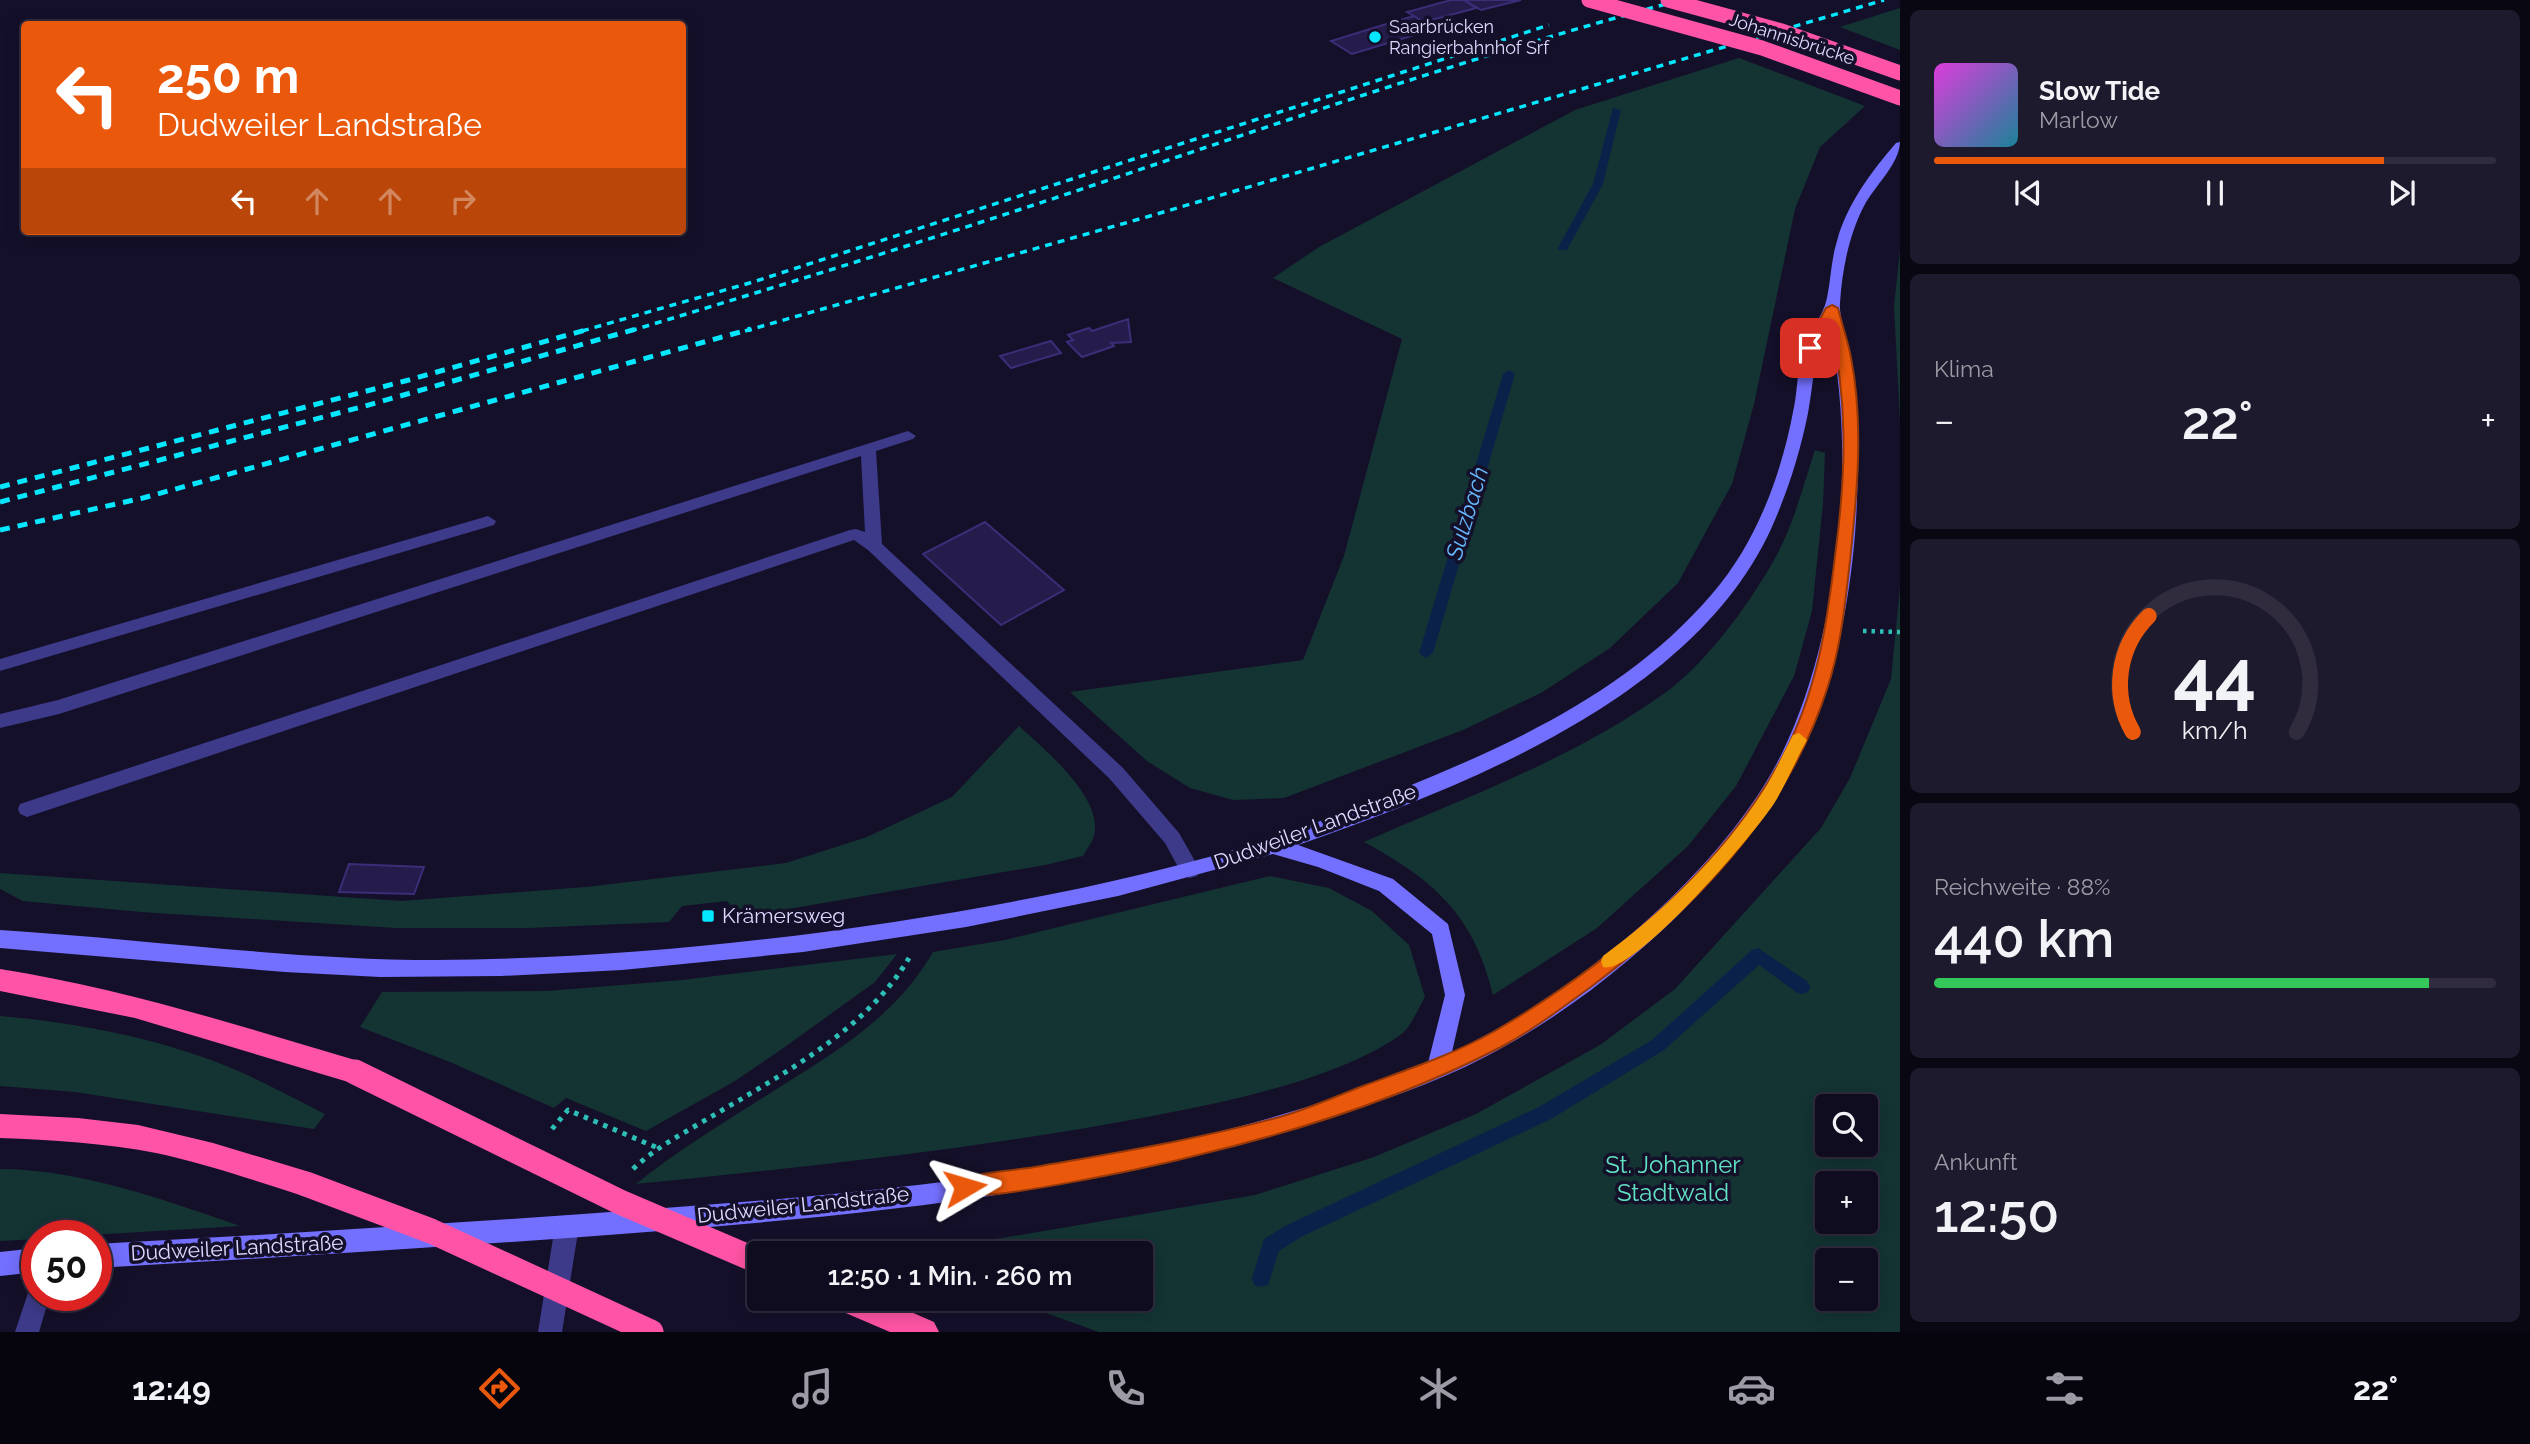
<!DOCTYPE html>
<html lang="de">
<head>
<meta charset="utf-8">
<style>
  :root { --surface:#100c20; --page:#1e1a2d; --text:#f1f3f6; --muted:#9c9ba5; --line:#302c3e; --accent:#ea580c }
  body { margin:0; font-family:Raleway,sans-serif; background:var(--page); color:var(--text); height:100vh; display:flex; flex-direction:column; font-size:26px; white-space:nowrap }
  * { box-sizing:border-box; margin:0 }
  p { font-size:23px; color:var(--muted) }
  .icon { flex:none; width:38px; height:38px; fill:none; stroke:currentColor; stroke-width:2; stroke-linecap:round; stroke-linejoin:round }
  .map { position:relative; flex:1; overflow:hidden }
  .details { display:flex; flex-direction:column; gap:10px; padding:10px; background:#090712; width:630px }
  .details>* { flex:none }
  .top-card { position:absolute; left:21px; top:21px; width:665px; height:214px; border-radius:7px; box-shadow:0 4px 18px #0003,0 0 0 2px var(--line); background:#ea580c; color:#fff; overflow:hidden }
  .fabs { position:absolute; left:1815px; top:1094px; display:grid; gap:14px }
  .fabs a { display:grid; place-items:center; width:63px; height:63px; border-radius:7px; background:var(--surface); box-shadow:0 4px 18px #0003,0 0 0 2px var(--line); font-size:35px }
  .speed { position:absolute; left:21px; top:1220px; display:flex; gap:14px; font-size:35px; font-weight:700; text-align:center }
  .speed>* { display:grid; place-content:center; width:91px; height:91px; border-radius:50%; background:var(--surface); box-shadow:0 4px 18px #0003,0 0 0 2px var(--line); line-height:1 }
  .speed .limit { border:10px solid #d22; background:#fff; color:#111 }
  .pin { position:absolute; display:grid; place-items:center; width:60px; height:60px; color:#fff; margin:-30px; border-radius:14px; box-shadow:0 4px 10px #0006 }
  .me { position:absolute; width:77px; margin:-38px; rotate:83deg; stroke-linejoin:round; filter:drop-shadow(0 0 5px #0008) }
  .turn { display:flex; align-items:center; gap:24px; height:147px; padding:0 21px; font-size:32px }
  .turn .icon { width:91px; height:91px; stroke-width:2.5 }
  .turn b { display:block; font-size:49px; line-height:60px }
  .lanes { display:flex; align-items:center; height:66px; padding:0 21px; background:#0003; justify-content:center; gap:35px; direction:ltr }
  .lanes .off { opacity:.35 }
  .big { font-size:52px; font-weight:600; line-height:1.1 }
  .details .card { flex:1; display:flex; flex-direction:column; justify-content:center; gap:10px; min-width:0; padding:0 24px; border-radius:10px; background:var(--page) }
  .details .dial { align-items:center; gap:0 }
  .dial svg { height:182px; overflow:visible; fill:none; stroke:var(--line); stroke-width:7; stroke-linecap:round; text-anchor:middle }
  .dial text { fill:var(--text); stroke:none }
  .song { display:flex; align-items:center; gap:21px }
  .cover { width:84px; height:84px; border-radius:10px; background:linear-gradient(135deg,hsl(300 70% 55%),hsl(190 70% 35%)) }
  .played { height:7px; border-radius:4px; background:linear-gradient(90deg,var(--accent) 80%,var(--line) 80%) }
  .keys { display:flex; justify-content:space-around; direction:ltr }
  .heat { display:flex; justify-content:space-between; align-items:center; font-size:38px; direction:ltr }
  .charge { height:10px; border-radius:5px; background:linear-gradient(90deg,#34c759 88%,var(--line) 0) }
  .trip { position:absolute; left:747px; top:1241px; width:406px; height:70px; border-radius:7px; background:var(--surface); box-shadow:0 4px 18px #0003,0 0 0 2px var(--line); font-weight:600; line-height:70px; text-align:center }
  .tabs { display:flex; height:112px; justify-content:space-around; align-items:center; background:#06050d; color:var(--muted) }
  .tabs .icon { width:49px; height:49px }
  .tabs .on { color:var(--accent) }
  .tabs b { font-size:32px; color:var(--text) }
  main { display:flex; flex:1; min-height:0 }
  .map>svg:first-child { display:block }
</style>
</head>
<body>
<main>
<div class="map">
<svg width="1900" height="1332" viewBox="0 0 1900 1332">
  <rect width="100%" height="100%" fill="#15102a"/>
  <!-- green -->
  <path fill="#133433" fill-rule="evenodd" d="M 1900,8 L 1900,50 L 1840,27 Z
    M 1739,58 L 1865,106 L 1820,147 L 1795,209 L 1754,404 L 1732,484 L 1678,583 L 1610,648 L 1541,693 L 1463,730 L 1284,798 L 1233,800 L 1190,788 L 1147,761 L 1070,692 L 1303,660 L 1344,556 L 1402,339 L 1273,278 L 1319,247 L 1575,110 Z
    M 1900,250 L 1900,422 L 1894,306 Z
    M 1815,450 L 1825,453 L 1823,504 L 1812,611 L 1794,676 L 1736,786 L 1688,846 L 1597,928 L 1493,995 C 1474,915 1434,880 1364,842 C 1464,798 1570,760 1659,697 C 1703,668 1749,605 1774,560 C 1793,527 1803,486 1815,450 Z
    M 1900,587 L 1900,1332 L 1099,1332 L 1007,1299 L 1141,1298 L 1141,1253 L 914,1253 L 1255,1195 L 1374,1157 L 1476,1114 L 1600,1045 L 1675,989 L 1821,828 L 1850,778 L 1891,679 ZM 1866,1106 L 1866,1144 L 1827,1144 L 1827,1106 ZM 1866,1183 L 1866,1222 L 1827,1222 L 1827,1183 ZM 1866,1260 L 1866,1298 L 1827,1298 L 1827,1260 Z
    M 1019,726 C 1044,749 1104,798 1094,836 C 1092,843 1086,850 1083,856 L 1045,865 L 741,917 L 727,901 L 682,906 L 669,922 L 528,928 L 396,928 L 141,912 L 23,901 L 0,889 L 0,873 L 401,901 L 586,887 L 786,863 L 867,837 L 952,797 Z
    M 1270,876 L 1329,888 L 1372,911 L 1409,945 L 1425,997 C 1418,1009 1410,1029 1399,1036 C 1333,1081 1224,1102 1147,1117 C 977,1149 807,1167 636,1184 C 682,1147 733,1117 783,1085 C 841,1049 898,1013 933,952 L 1005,940 Z
    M 897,954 L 875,982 L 782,1049 L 735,1081 L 646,1131 L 566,1098 L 554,1108 L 450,1062 L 360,1027 L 382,992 L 548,991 L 682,980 Z
    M 0,1016 C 82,1023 168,1040 243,1073 C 271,1086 298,1100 325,1114 L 314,1129 L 75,1092 L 0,1086 Z
    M 0,1169 C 79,1169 165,1200 240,1226 L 90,1235 L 37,1236 L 37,1239 L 0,1241 Z"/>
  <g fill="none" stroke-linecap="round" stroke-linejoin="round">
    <!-- stream -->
    <path fill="#0a214a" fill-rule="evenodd" d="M 1613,108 L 1621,110 L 1603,184 L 1568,248 L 1567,250 L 1559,250 L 1558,248 L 1593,184 Z
      M 1509,370 L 1515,374 L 1433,653 L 1426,658 L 1419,653 L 1503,374 Z
      M 1758,948 L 1808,982 L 1810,987 L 1808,992 L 1802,994 L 1796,992 L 1759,965 L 1664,1050 L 1551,1119 L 1301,1237 L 1279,1251 L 1268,1285 L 1261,1287 L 1254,1285 L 1252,1278 L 1264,1239 L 1287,1225 L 1539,1107 L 1652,1040 L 1752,950 Z"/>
  </g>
  <!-- building -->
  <path fill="#251c4c" stroke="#3c2d78" stroke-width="2" d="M 1451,0 L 1464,0 L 1476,8 L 1424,22 L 1407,12 Z
    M 1464,0 L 1521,0 L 1481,10 Z
    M 1414,16 L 1424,22 L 1406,27 L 1396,21 Z
    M 1396,21 L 1418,34 L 1352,54 L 1331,41 Z
    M 1128,319 L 1131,342 L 1111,343 L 1114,346 L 1082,357 L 1067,342 L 1073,340 L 1068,335 L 1089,328 L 1092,331 Z
    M 1051,341 L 1061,353 L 1011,368 L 1000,356 Z
    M 985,522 L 1064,590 L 1001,625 L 923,554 Z
    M 349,864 L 424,867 L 414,894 L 339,892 Z"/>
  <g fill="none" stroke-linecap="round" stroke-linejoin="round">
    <!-- path-far1 -->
    <path stroke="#2dbfb6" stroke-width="4.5" stroke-dasharray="3.5 5" stroke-linecap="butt" d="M 1863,631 L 1900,632"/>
    <!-- path -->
    <path stroke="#2dbfb6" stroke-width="5" stroke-dasharray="4.5 6" stroke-linecap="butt" d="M 552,1129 L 568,1110 L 658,1148
      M 633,1169 C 655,1148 682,1134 709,1118 C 779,1076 866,1031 909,958"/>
    <!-- lane -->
    <path fill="#3d3a8a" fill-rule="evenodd" d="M 908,431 L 916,436 L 913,439 L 876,451 L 882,544 L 1123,768 L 1179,833 L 1200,870 L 1197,876 L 1190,878 L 1183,876 L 1165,843 L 1109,778 L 868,550 L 854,540 L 27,817 L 20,814 L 18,809 L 20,804 L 850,530 L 856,529 L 865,532 L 861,456 L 59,714 L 0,728 L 0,714 L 58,700 Z
      M 488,516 L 496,521 L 494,525 L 0,671 L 0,659 Z
      M 37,1284 L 37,1295 L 50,1295 L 39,1332 L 15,1332 L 30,1287 Z"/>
    <!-- street -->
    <path fill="#3d3a8a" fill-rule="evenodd" d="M 567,1215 L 575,1218 L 579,1226 L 562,1332 L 538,1332 L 555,1226 L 559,1218 Z"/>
    <!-- secondary -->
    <path fill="#7470ff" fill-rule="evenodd" d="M 1900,142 C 1899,165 1875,185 1864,206 C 1849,235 1842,270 1840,303 C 1839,314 1844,327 1846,339 C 1851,363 1854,388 1856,413 C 1862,511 1852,618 1819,710 C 1793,782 1748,842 1696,897 C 1636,959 1564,1016 1487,1056 C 1432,1085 1372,1104 1312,1123 C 1089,1195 854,1216 621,1234 C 446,1247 271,1258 96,1268 L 96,1244 C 281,1234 466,1223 651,1209 C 912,1190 1184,1165 1428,1063 L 1445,995 L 1432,934 L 1379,891 L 1318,867 L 1273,854 L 1118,896 L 966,927 L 803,952 L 622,970 L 501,976 L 380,977 L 285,972 L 0,948 L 0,930 C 145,939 290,960 436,960 C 589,959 742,945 894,922 C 1022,902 1151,877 1275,837 C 1319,823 1361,805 1404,788 C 1517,742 1631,689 1712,594 C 1757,542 1782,473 1794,407 C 1798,388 1797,368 1803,350 C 1809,331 1823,317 1827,298 C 1831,279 1831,260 1837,241 C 1847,204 1871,172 1896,143 ZM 1829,326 C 1857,453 1840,633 1783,751 C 1726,870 1571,998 1452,1052 L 1465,995 L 1448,924 L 1393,879 L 1298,845 C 1463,787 1693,699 1771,529 C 1788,491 1800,453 1808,413 C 1814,382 1813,354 1829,326 Z
      M 37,1248 L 37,1272 L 0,1276 L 0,1252 Z"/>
    <!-- highway -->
    <path fill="#ff54a6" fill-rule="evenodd" d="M 0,969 C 121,988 237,1025 355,1060 L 364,1064 L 368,1072 L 364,1080 L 355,1084 L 135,1018 L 0,991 Z
      M 0,1114 L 78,1118 L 138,1125 L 213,1143 L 306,1171 L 316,1175 L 320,1184 L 316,1193 L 306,1197 C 256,1181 207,1164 156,1153 C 105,1143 52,1140 0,1138 Z
      M 830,1298 L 879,1298 L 934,1322 L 939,1332 L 890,1332 L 834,1308 Z"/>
    <!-- rail-far1 -->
    <path stroke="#05e6ff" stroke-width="3.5" stroke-dasharray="7 6" stroke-linecap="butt" d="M 582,331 L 753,282 L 1549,25
      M 630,331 C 773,288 916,244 1058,197 C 1265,128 1470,56 1681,0
      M 745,331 L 1150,216 L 1884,0"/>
    <!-- rail -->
    <path stroke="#05e6ff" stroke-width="5" stroke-dasharray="10 8" stroke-linecap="butt" d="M 0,487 L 405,381 L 589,329
      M 0,502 L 365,406 L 636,329
      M 0,530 L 143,498 L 751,329"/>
    <!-- highway-bridge-far1 -->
    <path stroke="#ff54a6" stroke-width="15" d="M 1589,0 L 1762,48 L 1900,98
      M 1668,0 L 1782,31 L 1900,73"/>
    <!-- highway-bridge -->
    <path stroke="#ff54a6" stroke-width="25" d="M 355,1072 L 620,1202 L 760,1262
      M 306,1184 L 431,1231 L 651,1332"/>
  </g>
  <!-- route -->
  <path fill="#ea580c" stroke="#983908" stroke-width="2" d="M 1832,305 L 1838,308 C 1842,325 1848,341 1851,358 C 1864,424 1857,494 1850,561 C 1845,604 1841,647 1827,689 C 1787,814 1694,909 1592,986 C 1563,1007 1533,1030 1501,1047 C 1405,1097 1299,1131 1194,1156 C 1159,1165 982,1204 958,1194 L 955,1187 L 958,1180 C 983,1171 1015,1171 1041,1166 C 1120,1152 1199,1139 1276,1118 C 1306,1110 1334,1097 1363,1086 C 1406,1070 1452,1055 1493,1032 C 1607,966 1729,866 1788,746 C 1819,683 1828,617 1836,548 C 1846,473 1848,398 1830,324 L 1815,351 L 1806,351 L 1804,348 L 1826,308 Z"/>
  <!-- slow -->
  <path fill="#f59e0b" d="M 1799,733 L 1807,740 C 1796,760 1787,782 1775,802 C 1757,831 1633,977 1603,967 L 1601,961 L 1603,956 C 1663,912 1722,855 1762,793 C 1774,775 1783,754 1793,735 Z"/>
  <!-- markers -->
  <g fill="#05e6ff" stroke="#15102a" stroke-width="2.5">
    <circle cx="1375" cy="37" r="7"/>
    <rect x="701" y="909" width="14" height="14" rx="3.5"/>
  </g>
  <g text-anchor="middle" stroke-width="7" stroke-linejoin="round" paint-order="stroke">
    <!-- far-poi labels -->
    <g font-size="18" fill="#ded9ff" stroke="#15102a" text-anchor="start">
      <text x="1389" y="33">Saarbrücken<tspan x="1389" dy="21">Rangierbahnhof Srf</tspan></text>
    </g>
    <!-- far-street labels -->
    <g font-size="18" fill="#ded9ff" stroke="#15102a">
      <text transform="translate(1792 39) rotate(18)" y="6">Johannisbrücke</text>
    </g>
    <!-- street labels -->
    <g font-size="21" fill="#ded9ff" stroke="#15102a">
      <text transform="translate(1315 827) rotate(-20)" y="7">Dudweiler Landstraße</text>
      <text transform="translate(803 1205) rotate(-6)" y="7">Dudweiler Landstraße</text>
      <text transform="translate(237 1248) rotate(-3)" y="7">Dudweiler Landstraße</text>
    </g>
    <!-- poi labels -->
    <g font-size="21" fill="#ded9ff" stroke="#15102a" text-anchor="start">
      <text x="722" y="923">Krämersweg</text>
    </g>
    <!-- water labels -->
    <g font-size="23" font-style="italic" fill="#67b9ff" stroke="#15102a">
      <text transform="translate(1467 513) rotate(-73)" y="8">Sulzbach</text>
    </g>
    <!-- near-park labels -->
    <g font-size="24" fill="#61e3c3" stroke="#15102a">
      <text x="1673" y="1173">St. Johanner<tspan x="1673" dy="28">Stadtwald</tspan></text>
    </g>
  </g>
</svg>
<div class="fabs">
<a><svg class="icon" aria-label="search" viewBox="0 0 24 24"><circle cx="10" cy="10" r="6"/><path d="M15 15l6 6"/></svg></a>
<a>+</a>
<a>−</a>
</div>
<div class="speed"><div class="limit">50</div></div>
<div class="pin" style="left:1810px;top:348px;background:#d93025"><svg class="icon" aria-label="arrive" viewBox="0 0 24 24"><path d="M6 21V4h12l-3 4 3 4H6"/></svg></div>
<svg class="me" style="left:965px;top:1187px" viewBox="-20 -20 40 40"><path d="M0-17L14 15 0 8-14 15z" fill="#ea580c" stroke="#fff" stroke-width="4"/></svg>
<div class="trip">12:50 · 1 Min. · 260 m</div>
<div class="top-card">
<div class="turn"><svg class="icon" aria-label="left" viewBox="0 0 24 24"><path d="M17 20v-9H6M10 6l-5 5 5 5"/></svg><div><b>250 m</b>Dudweiler Landstraße</div></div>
<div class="lanes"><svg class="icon" aria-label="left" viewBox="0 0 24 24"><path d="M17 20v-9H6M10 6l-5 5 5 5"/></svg><svg class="icon off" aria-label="ahead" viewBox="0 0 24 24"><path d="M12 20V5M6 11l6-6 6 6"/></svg><svg class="icon off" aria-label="ahead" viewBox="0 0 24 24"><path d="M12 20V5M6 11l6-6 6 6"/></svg><svg class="icon off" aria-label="right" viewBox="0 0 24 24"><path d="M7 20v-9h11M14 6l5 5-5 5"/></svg></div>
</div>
</div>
<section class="details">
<div class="card">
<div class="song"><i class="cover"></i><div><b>Slow Tide</b><p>Marlow</p></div></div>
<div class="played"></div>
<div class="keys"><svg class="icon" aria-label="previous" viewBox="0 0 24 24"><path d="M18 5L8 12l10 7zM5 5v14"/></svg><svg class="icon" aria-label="pause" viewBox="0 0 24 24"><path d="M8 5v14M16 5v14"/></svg><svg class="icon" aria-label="next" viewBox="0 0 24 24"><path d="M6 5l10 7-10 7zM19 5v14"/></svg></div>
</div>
<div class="card"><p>Klima</p>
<div class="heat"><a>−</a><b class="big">22°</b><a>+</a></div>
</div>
<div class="card dial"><svg viewBox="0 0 100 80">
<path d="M14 69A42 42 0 1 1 86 69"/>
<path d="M14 69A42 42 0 0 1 21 18" stroke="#ea580c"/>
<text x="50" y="56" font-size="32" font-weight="700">44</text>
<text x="50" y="72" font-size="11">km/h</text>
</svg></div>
<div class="card"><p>Reichweite · 88%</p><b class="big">440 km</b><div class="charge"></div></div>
<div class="card"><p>Ankunft</p><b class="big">12:50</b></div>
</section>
</main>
<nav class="tabs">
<b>12:49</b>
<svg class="icon on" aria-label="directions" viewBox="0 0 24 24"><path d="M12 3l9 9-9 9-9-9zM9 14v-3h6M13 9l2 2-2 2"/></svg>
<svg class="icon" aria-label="music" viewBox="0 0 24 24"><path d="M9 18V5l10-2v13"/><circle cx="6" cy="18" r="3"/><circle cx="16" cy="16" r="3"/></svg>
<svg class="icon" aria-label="phone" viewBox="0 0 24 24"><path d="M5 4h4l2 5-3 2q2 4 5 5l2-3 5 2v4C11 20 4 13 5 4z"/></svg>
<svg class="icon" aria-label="climate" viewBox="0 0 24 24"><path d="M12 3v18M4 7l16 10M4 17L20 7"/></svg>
<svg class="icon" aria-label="car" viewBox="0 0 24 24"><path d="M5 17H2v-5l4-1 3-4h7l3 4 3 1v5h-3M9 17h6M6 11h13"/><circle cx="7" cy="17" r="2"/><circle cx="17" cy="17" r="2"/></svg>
<svg class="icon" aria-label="filters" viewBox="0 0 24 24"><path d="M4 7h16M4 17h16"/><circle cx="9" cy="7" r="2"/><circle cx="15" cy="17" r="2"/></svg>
<b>22°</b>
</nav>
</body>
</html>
